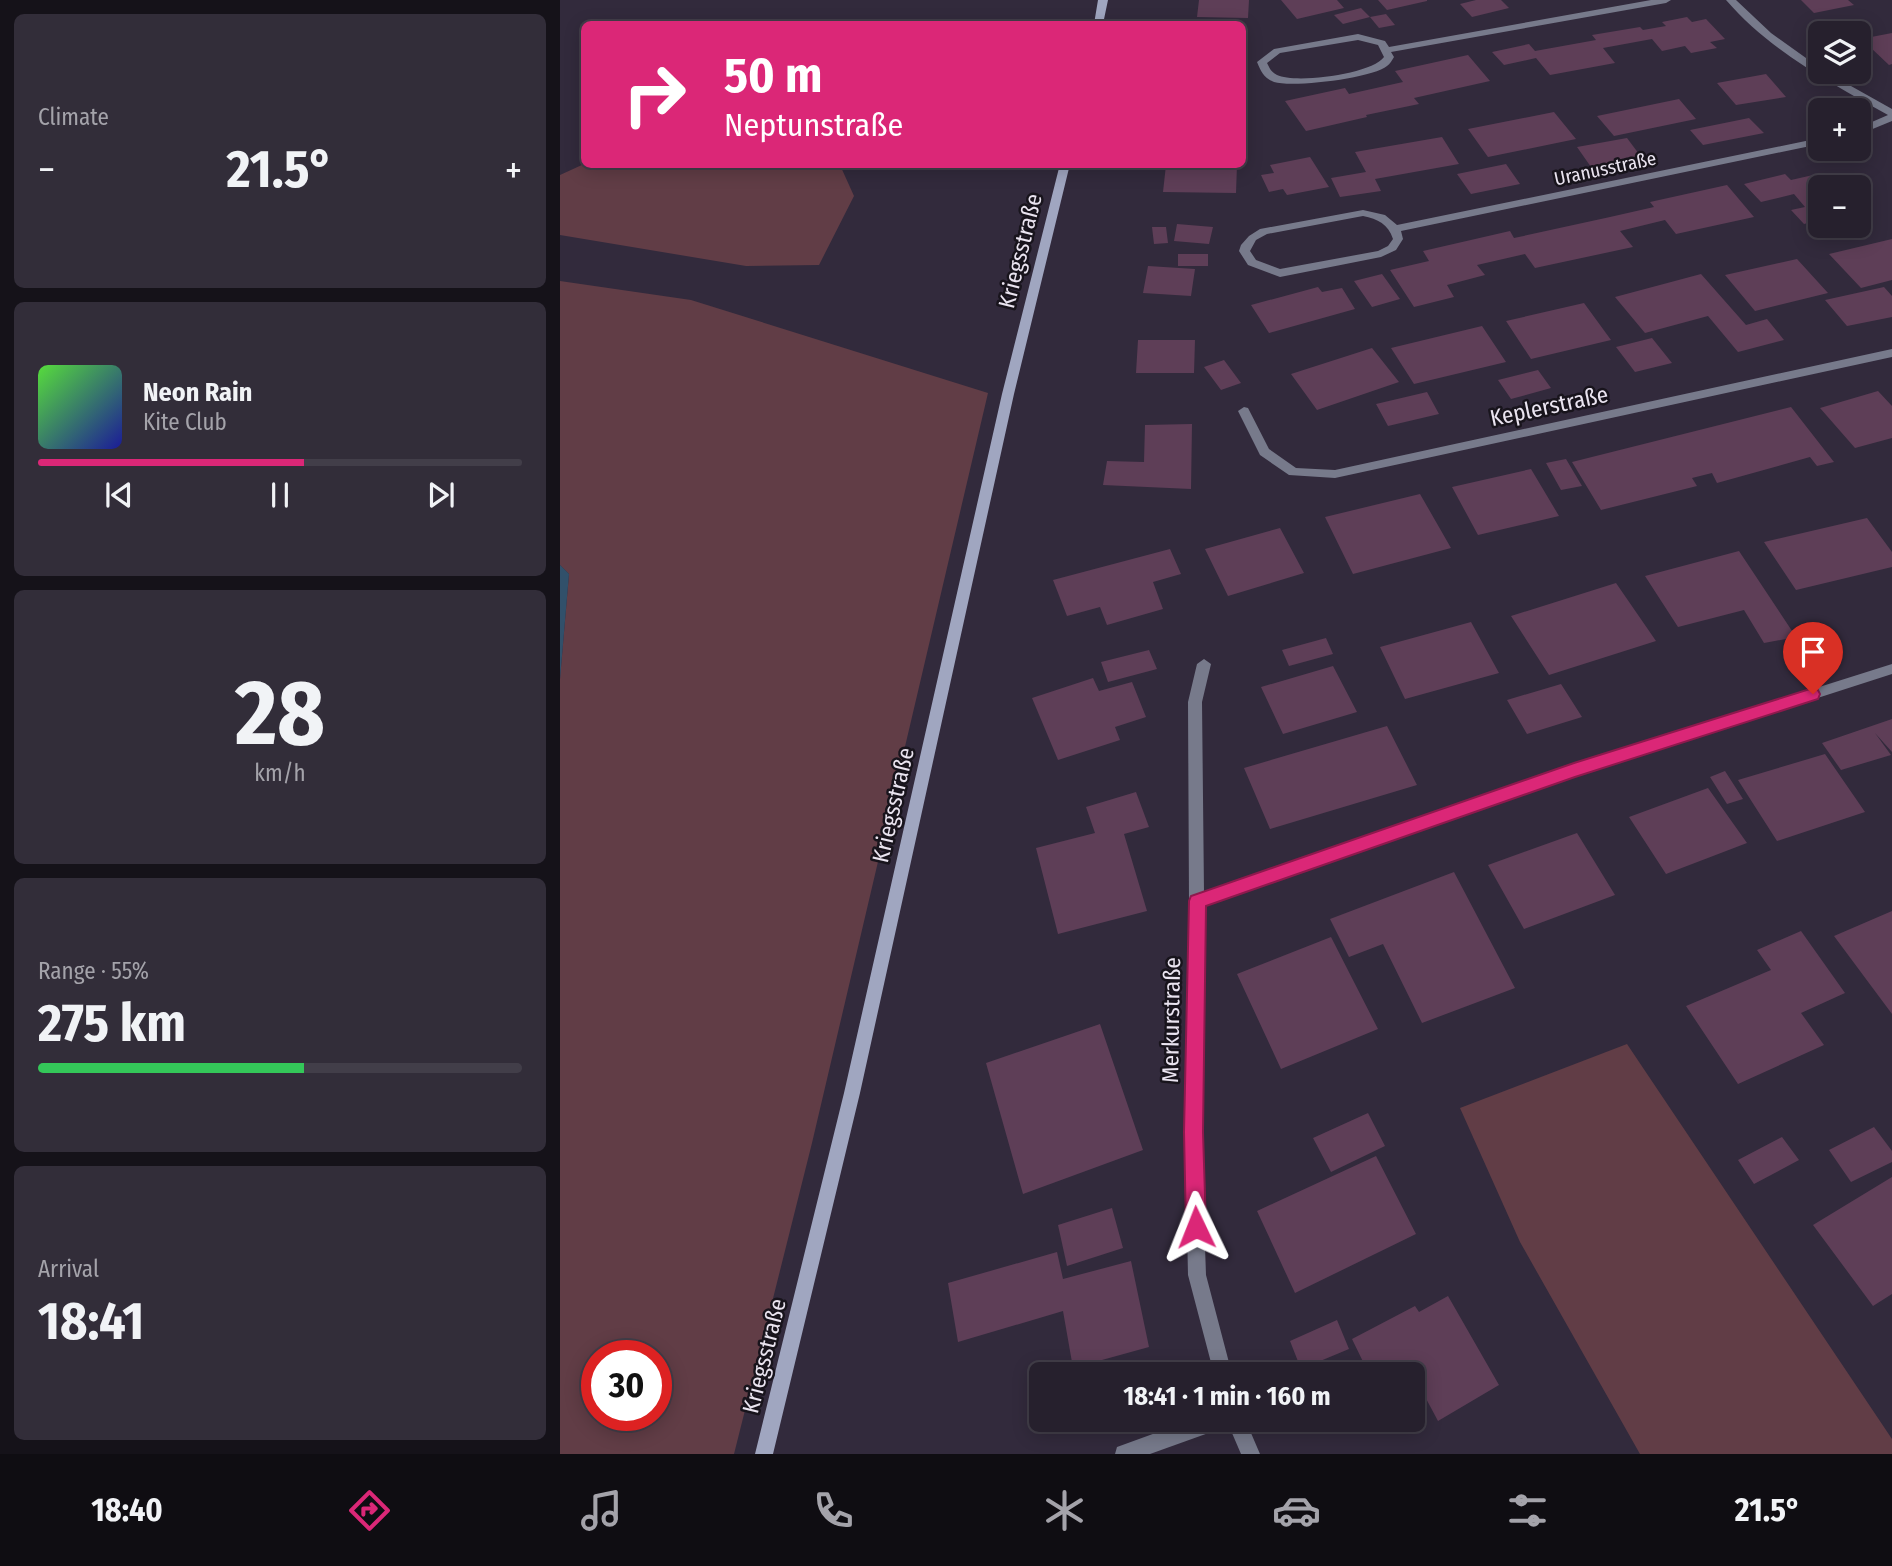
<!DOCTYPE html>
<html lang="en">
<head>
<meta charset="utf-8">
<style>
  :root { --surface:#26202d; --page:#322d39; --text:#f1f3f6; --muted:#a4a3aa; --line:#423e49; --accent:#db2777 }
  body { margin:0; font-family:"Fira Sans Condensed",sans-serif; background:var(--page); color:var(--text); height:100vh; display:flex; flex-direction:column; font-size:26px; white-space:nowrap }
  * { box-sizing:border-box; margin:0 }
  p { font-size:23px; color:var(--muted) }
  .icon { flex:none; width:38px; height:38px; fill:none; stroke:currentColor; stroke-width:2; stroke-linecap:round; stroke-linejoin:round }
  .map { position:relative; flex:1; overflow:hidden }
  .drawer { display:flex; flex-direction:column; gap:14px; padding:14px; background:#151219; width:560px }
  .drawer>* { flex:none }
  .top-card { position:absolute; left:21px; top:21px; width:665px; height:147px; border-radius:10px; box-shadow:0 4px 18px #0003,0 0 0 2px var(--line); background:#db2777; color:#fff; overflow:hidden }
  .controls { position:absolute; left:1248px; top:21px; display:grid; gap:14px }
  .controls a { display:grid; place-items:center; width:63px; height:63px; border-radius:10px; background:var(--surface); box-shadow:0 4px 18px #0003,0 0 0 2px var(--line); font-size:35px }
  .speed { position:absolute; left:21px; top:1340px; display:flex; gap:14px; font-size:35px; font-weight:700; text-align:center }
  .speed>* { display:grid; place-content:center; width:91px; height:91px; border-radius:50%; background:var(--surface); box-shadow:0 4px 18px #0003,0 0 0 2px var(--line); line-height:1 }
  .speed .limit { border:10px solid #d22; background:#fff; color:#111 }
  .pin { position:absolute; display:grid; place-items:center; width:60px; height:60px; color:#fff; margin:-72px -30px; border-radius:50% 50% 50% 0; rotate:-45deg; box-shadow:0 0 7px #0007 }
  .pin .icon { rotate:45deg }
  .me { position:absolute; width:77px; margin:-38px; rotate:358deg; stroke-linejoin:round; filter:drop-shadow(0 0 5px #0008) }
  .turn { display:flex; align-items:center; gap:24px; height:147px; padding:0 28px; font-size:32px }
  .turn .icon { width:91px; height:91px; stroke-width:2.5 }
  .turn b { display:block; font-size:49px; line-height:60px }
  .big { font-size:52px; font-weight:700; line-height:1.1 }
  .drawer .card { flex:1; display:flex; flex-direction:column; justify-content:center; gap:10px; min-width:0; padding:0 24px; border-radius:10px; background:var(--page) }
  .drawer .dial { align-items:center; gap:0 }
  .dial b { font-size:91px; line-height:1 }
  .song { display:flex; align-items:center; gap:21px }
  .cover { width:84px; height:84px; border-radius:10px; background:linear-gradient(135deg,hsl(110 70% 55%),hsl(240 70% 35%)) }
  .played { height:7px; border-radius:4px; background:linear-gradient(90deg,var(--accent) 55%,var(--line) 55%) }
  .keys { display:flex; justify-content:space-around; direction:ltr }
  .heat { display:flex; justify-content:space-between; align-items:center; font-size:38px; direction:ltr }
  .charge { height:10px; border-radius:5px; background:linear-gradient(90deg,#34c759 55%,var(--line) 0) }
  .trip { position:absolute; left:469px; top:1362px; width:396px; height:70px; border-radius:10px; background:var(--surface); box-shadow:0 4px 18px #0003,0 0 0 2px var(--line); font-weight:700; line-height:70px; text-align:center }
  .tabs { display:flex; height:112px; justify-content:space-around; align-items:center; background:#0f0d12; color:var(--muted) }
  .tabs .icon { width:49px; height:49px }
  .tabs .on { color:var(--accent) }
  .tabs b { font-size:32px; color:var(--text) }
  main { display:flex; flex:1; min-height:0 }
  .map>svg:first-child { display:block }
</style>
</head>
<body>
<main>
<section class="drawer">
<div class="card"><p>Climate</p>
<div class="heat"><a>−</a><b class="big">21.5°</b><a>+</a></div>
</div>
<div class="card">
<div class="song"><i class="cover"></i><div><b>Neon Rain</b><p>Kite Club</p></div></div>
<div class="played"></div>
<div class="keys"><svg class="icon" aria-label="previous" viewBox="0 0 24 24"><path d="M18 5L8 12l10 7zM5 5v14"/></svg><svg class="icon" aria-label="pause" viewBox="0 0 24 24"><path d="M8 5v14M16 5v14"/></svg><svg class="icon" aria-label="next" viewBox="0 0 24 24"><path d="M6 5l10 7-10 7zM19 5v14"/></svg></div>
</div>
<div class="card dial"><b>28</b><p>km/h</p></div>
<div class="card"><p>Range · 55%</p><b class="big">275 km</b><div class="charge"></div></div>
<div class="card"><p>Arrival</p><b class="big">18:41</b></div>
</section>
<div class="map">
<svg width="1332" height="1454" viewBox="0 0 1332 1454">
  <rect width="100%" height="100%" fill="#322a3c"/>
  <!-- green -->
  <path fill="#613d46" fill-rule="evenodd" d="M 24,164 L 280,165 L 294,196 L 259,265 L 186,266 L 0,235 L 0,175 Z
    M 0,281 L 131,300 L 428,393 L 252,1143 L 174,1454 L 0,1454 L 0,679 L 9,574 L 0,565 ZM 37,1356 L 96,1356 L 96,1416 L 37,1416 Z
    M 1067,1044 L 1332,1439 L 1332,1454 L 1080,1454 L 960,1242 L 900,1108 Z"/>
  <!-- water -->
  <path fill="#31506a" d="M 0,565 L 9,574 L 0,679 Z"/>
  <!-- building -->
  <path fill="#5e3e57" d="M 639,0 L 689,0 L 688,18 L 637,17 Z
    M 721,0 L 777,0 L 784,8 L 737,19 Z
    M 818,0 L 867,0 L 867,1 L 827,10 Z
    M 916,0 L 941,0 L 949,8 L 912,17 L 900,4 Z
    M 1241,0 L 1288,0 L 1294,5 L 1254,13 Z
    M 801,8 L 810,17 L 783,24 L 774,15 Z
    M 826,14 L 835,25 L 819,28 L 810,17 Z
    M 1127,17 L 1132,22 L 1146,19 L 1165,39 L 1150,42 L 1157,48 L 1131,53 L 1125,46 L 1102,51 L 1092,39 L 1043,48 L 1055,63 L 990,75 L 976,58 L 944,65 L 932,52 L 969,44 L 975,51 L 1036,40 L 1032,35 L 1080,27 L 1083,30 L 1106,26 L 1102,22 Z
    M 1298,33 L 1306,38 L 1332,33 L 1332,64 L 1329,65 L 1310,47 L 1298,50 Z
    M 908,55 L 930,81 L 854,98 L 859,104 L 806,115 L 807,117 L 746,131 L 725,101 L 785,88 L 789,94 L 843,82 L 835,71 Z
    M 1206,74 L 1226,97 L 1176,105 L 1157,83 Z
    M 1119,99 L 1136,119 L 1054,136 L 1037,116 Z
    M 994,112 L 1016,139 L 928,157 L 908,129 Z
    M 1189,118 L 1204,133 L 1143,145 L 1130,130 Z
    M 882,137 L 899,164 L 815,179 L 821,191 L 780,197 L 771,178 L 806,172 L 795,152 Z
    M 1067,138 L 1082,158 L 1031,167 L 1017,147 Z
    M 750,157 L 769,187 L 727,195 L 723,189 L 709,192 L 701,175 L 714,173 L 710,165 Z
    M 946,164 L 960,184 L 911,194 L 897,174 Z
    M 606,165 L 677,165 L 676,193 L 603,192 Z
    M 1262,173 L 1269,179 L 1287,175 L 1309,195 L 1298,198 L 1298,187 L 1260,187 L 1260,214 L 1255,215 L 1260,220 L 1244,224 L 1231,210 L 1245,207 L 1234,194 L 1201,202 L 1184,184 L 1225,174 L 1231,180 Z
    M 1167,185 L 1194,217 L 1116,234 L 1105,220 L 1060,231 L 1073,247 L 975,268 L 965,254 L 917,265 L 925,275 L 887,285 L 894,297 L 854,307 L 830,270 L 869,261 L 863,251 L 950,231 L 954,238 L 1050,217 L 1094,207 L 1090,202 Z
    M 617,224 L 653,227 L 649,244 L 614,241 Z
    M 592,227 L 606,227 L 608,243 L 594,244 Z
    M 1332,239 L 1332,280 L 1301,288 L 1269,254 Z
    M 618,254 L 648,254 L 648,266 L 618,266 Z
    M 1237,259 L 1268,293 L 1195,311 L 1165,275 Z
    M 588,266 L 635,269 L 631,296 L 583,293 Z
    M 822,274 L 840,299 L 812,307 L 794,281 Z
    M 1141,274 L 1186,325 L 1207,319 L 1224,340 L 1178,352 L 1148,316 L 1085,333 L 1055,297 Z
    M 758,287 L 762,292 L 782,288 L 795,309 L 709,333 L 691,305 Z
    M 1324,287 L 1332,296 L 1332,317 L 1287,326 L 1265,300 Z
    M 1024,303 L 1051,340 L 971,359 L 946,321 Z
    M 922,326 L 946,362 L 854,384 L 831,348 Z
    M 1092,338 L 1112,363 L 1075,372 L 1056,347 Z
    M 578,340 L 635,340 L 634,373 L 576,373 Z
    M 812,348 L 839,382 L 757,410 L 731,374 Z
    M 664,360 L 681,383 L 661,390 L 644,367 Z
    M 978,370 L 991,388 L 951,399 L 938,380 Z
    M 1318,391 L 1332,406 L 1332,438 L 1295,448 L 1260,408 Z
    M 867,392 L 879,414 L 828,426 L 816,404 Z
    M 1231,407 L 1274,462 L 1257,466 L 1250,457 L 1157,483 L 1152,473 L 1132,478 L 1137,486 L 1041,510 L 1012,462 Z
    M 632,424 L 631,489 L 543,485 L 547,461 L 584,462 L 585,425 Z
    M 1006,459 L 1022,486 L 1001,490 L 986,463 Z
    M 971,469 L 999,516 L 918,535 L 892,487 Z
    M 860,494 L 891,548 L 793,574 L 765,517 Z
    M 1307,518 L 1332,552 L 1332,567 L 1236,590 L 1204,542 Z
    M 720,528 L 744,573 L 668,596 L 645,549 Z
    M 610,549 L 621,574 L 593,582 L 603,609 L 547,625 L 540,607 L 507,616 L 493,580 Z
    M 1179,551 L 1236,637 L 1204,643 L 1184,610 L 1118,627 L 1085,576 Z
    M 1056,583 L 1096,641 L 989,675 L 951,616 Z
    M 911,622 L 939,673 L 845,699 L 820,647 Z
    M 766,638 L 773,654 L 729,666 L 722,650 Z
    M 589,650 L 597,669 L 548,682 L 541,662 Z
    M 773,666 L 797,712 L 723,734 L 701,687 Z
    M 533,678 L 539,691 L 572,682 L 586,717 L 555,727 L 560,740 L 498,760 L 472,698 Z
    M 1001,684 L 1022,717 L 967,734 L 947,700 Z
    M 1332,719 L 1332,752 L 1315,733 L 1331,755 L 1281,770 L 1262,743 Z
    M 827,726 L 857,785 L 710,829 L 684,768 Z
    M 1265,754 L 1305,812 L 1217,841 L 1178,780 Z
    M 1165,771 L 1183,799 L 1167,804 L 1150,777 Z
    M 1148,788 L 1187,843 L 1106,874 L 1069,817 Z
    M 576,792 L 589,827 L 564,834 L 587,911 L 498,934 L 476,848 L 535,833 L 526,807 Z
    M 1017,833 L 1055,895 L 964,929 L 928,865 Z
    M 894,872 L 955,988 L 862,1023 L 823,944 L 789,957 L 770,919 Z
    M 1332,911 L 1332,1014 L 1274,936 Z
    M 1241,931 L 1285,993 L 1241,1013 L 1264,1045 L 1178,1084 L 1126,1006 L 1211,970 L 1197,950 Z
    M 771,937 L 818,1029 L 721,1069 L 677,974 Z
    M 540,1024 L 583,1150 L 463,1194 L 426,1063 Z
    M 808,1113 L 825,1146 L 771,1172 L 753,1138 Z
    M 1314,1127 L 1332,1151 L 1332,1162 L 1291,1182 L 1269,1150 Z
    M 1222,1137 L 1239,1160 L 1194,1184 L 1178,1160 Z
    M 816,1156 L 856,1234 L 735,1293 L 697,1211 Z
    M 1332,1177 L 1332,1294 L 1313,1306 L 1253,1225 Z
    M 552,1208 L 563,1248 L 507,1266 L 498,1225 Z
    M 497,1252 L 503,1279 L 571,1261 L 589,1347 L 513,1368 L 503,1311 L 398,1342 L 388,1283 Z
    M 888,1296 L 939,1385 L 878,1421 L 855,1378 L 852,1380 L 852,1374 L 809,1374 L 792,1339 L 855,1306 L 859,1312 Z
    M 777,1320 L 789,1349 L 741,1369 L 730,1341 Z"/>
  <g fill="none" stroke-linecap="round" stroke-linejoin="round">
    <!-- lane -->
    <path fill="#777a8b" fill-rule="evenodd" d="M 634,1419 L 670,1419 L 668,1426 L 590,1454 L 555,1454 L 557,1447 Z"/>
    <!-- street -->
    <path fill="#777a8b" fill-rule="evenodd" d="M 1091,0 L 1111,0 L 1106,3 L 831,52 L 834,57 C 832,60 830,64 827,66 C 813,78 733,88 714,82 C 704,78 701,72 697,62 L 714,49 L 798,34 L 825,41 L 829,47 ZM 798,40 L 818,45 L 824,57 C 812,74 736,84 717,75 C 711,72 710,69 707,63 L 720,53 Z
      M 1166,0 L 1176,0 L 1211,33 L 1260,68 L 1260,72 L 1266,72 L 1332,109 L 1332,121 L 1298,135 L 1298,128 L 1328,115 C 1271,83 1210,51 1166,0 Z
      M 1260,138 L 1260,144 L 841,231 L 843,239 L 836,250 L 821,257 L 720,277 L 688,265 L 679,251 L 681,245 L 689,236 L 700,229 L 803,210 L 825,215 L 837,225 ZM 803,216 C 818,219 828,224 833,239 L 828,246 L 818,251 L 720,269 L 696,260 L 690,251 L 696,240 L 707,234 Z
      M 1332,349 L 1332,357 L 775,478 L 729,475 L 700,455 L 678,411 L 684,407 L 688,408 L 709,449 L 736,468 L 775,470 Z
      M 644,659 L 651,664 L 642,702 L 644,892 L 1015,764 L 1332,664 L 1332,674 L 1015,776 L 645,905 L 641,1132 L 646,1275 L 672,1374 L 654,1374 L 628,1275 L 625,1132 L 629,901 L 628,702 L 637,664 Z
      M 666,1419 L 685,1419 L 700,1454 L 681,1454 Z"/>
    <!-- secondary -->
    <path fill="#a0a6c0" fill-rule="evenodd" d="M 538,0 L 548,0 L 543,24 L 534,24 Z
      M 500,164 L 510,164 L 454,394 L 300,1093 L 213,1454 L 195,1454 L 284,1093 L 442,394 Z"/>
  </g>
  <!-- route -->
  <path fill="#db2777" stroke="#8e194d" stroke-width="2" d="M 1253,688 L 1258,690 L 1260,694 L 1258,699 L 1015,777 L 646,906 L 643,1132 L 646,1227 L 643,1234 L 636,1237 L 629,1234 L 626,1227 L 624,1132 L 629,901 L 631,896 L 1014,763 Z"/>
  <g text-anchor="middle" stroke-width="5" stroke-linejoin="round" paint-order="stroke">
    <!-- far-street labels -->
    <g font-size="19" fill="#eae4f0" stroke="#18141c">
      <text transform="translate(1045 168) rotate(-12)" y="7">Uranusstraße</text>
    </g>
    <!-- street labels -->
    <g font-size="23" fill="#eae4f0" stroke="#18141c">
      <text transform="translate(460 251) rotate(-76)" y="8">Kriegsstraße</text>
      <text transform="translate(989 406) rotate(-12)" y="8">Keplerstraße</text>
      <text transform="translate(333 805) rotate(-77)" y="8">Kriegsstraße</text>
      <text transform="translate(611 1020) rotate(-89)" y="8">Merkurstraße</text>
      <text transform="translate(204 1356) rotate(-76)" y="8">Kriegsstraße</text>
    </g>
  </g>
</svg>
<div class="controls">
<a><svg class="icon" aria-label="layers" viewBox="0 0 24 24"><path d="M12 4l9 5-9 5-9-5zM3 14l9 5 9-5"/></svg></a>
<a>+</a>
<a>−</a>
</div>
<div class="speed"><div class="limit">30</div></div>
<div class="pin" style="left:1253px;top:694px;background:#d93025"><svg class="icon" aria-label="arrive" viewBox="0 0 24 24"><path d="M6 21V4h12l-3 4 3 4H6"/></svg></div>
<svg class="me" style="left:636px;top:1227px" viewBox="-20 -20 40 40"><path d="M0-17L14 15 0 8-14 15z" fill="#db2777" stroke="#fff" stroke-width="4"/></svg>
<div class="trip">18:41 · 1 min · 160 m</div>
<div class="top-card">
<div class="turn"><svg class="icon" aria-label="right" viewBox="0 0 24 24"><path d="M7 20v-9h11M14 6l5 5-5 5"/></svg><div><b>50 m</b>Neptunstraße</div></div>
</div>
</div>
</main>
<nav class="tabs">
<b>18:40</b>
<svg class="icon on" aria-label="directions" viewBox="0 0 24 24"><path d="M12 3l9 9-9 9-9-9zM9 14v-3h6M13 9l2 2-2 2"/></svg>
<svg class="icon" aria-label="music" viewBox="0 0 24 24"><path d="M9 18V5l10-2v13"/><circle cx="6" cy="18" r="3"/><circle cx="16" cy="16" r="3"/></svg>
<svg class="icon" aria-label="phone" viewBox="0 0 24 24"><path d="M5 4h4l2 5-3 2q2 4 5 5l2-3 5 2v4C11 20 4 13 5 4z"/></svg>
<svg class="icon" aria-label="climate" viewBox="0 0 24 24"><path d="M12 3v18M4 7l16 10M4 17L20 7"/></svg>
<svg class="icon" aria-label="car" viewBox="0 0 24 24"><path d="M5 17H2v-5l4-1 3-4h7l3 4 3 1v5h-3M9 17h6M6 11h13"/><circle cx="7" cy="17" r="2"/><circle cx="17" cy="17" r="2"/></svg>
<svg class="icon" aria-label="filters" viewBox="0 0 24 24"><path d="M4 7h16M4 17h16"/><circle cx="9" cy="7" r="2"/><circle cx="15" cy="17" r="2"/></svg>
<b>21.5°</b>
</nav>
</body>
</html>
